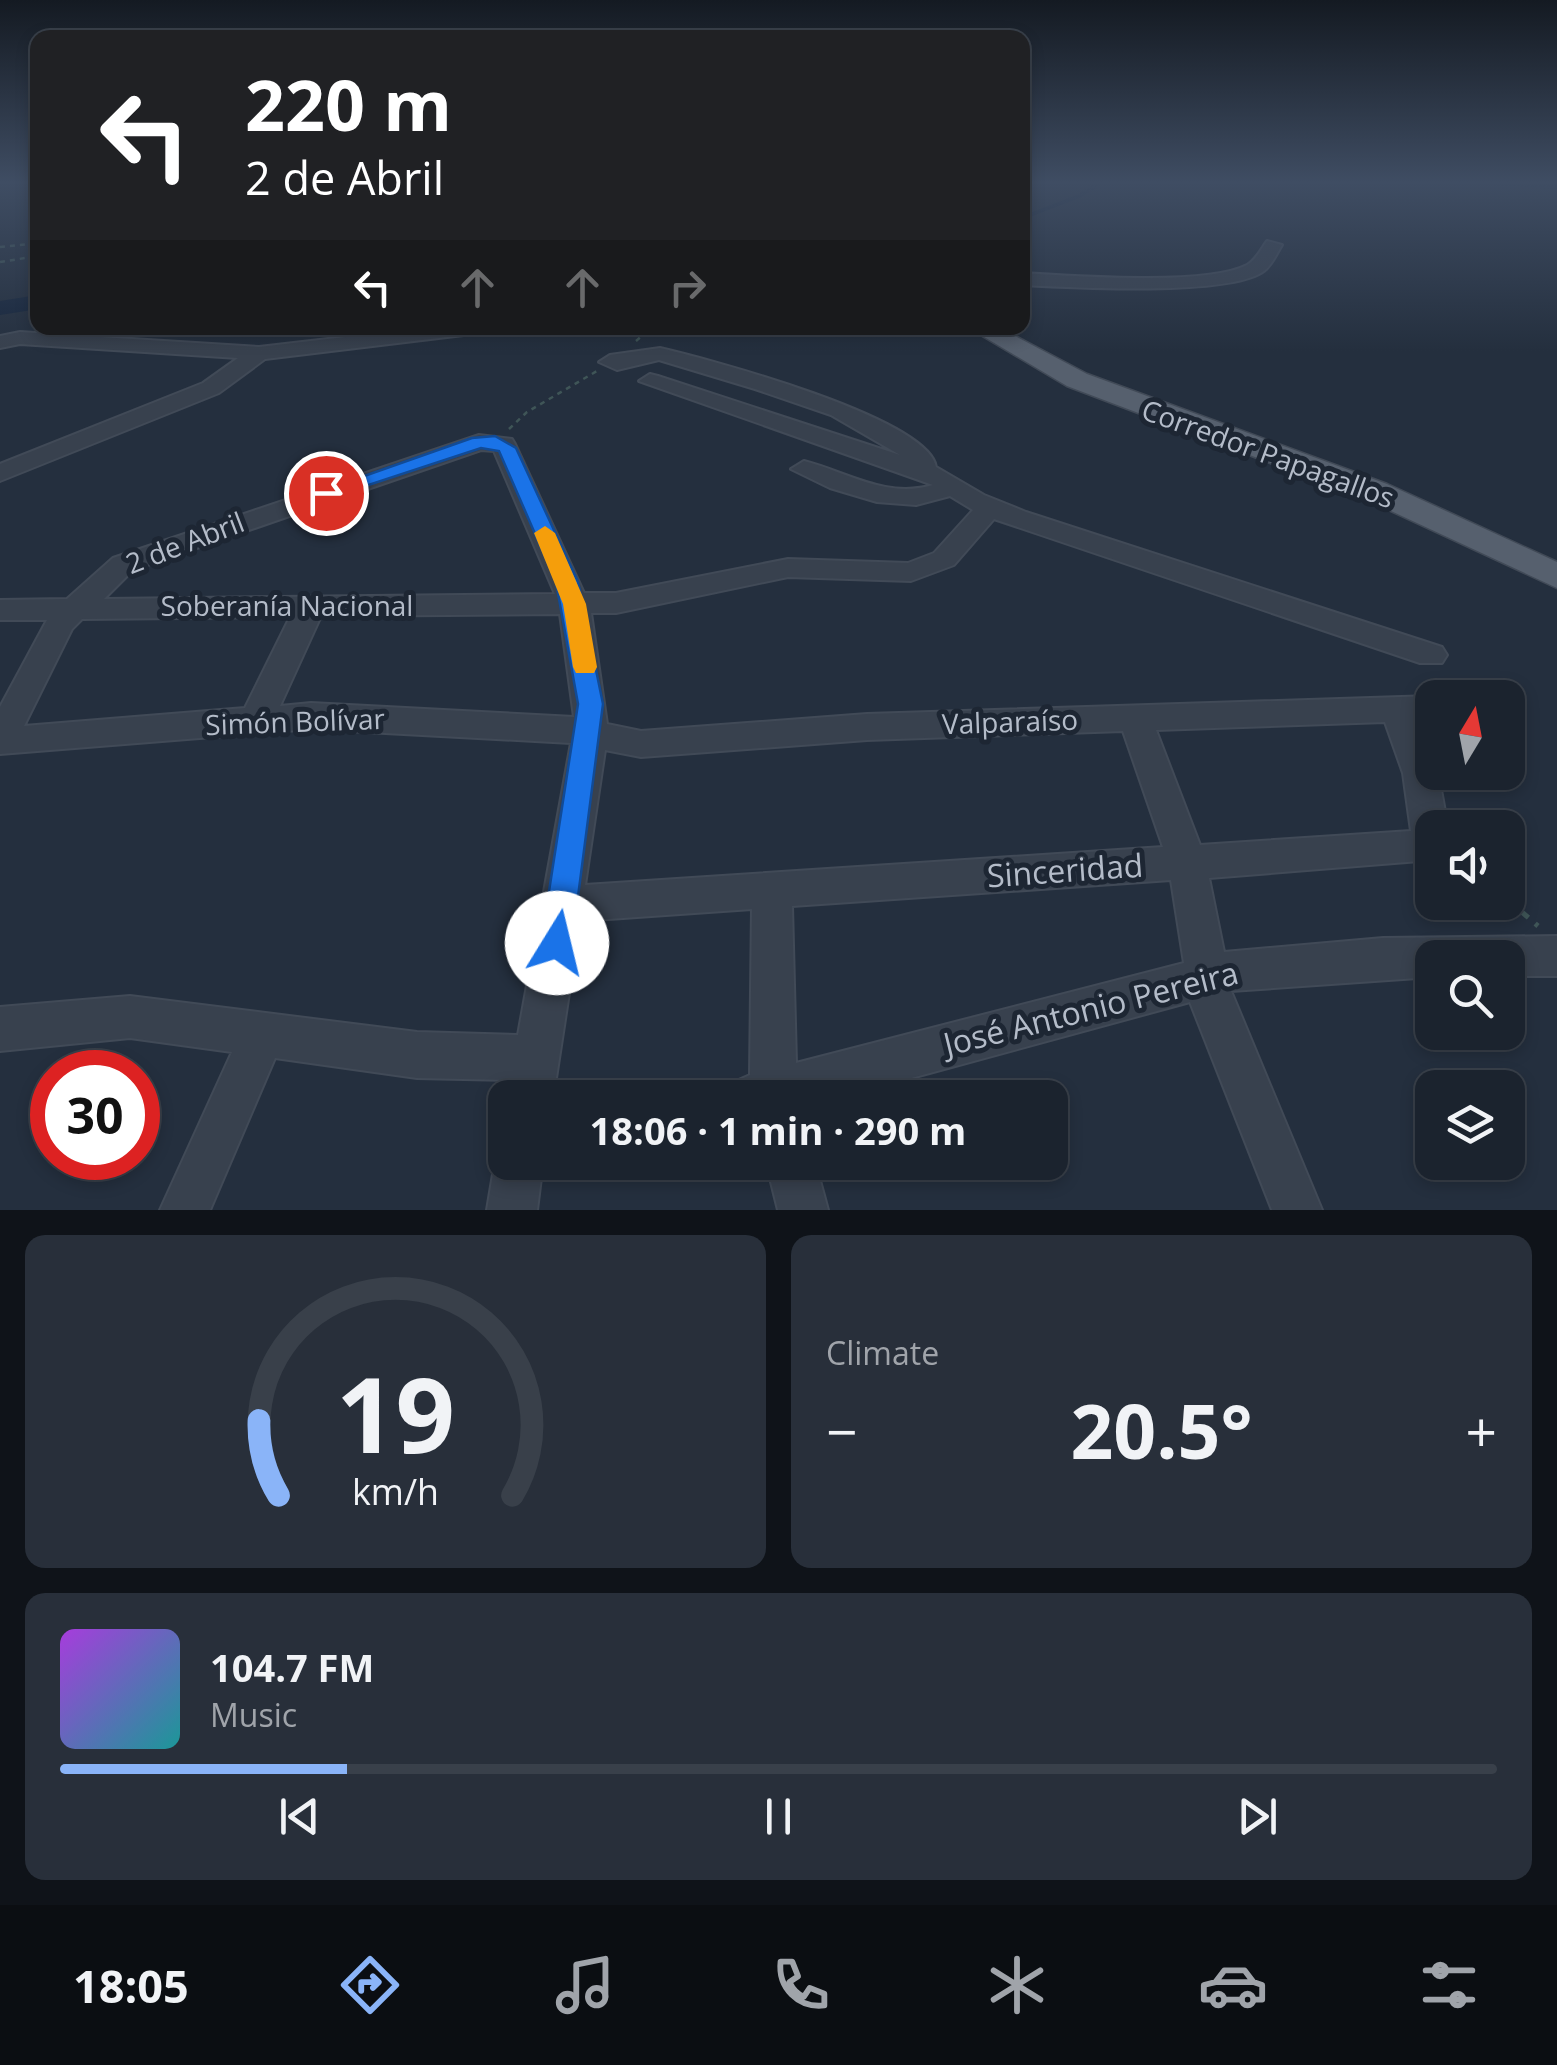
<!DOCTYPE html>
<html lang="en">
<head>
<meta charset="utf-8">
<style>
  :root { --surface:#1b232e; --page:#282f3a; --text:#f1f3f6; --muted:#a0a4aa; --line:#39404a; --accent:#8ab4f8 }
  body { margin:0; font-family:"Open Sans",sans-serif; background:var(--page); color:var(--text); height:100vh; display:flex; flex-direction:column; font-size:38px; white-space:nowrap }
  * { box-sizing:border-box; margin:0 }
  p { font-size:32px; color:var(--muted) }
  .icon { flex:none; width:55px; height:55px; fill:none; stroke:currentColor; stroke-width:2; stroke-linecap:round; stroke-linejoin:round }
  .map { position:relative; height:1210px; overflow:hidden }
  .panel { display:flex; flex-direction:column; gap:25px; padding:25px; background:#0f1319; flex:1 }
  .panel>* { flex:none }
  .guide { position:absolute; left:30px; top:30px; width:1000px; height:305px; border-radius:20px; box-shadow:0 5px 15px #0003,0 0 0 2px var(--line); background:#202124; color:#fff; overflow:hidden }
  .needle { width:65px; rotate:10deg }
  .tools { position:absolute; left:1415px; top:680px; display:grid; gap:20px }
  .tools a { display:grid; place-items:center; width:110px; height:110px; border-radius:20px; background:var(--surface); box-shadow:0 5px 15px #0003,0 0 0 2px var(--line); font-size:50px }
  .speed { position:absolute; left:30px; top:1050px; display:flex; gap:20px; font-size:50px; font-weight:700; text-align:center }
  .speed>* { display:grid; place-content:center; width:130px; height:130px; border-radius:50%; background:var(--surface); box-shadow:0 5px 15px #0003,0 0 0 2px var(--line); line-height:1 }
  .speed .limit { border:15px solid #d22; background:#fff; color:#111 }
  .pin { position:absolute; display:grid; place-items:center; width:85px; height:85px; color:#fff; margin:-42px; border:5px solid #fff; border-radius:50%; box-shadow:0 2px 10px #0007 }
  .me { position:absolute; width:110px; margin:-55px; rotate:9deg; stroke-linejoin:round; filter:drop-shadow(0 0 8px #0008) }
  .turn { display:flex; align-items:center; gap:35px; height:210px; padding:0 50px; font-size:45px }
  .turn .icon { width:130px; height:130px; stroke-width:2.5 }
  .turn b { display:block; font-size:70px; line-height:85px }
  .lanes { display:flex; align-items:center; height:95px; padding:0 50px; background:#0003; justify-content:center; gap:50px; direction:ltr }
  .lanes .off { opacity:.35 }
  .big { font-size:75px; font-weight:700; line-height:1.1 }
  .panel .tile { flex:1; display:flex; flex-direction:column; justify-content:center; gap:15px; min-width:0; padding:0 35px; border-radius:20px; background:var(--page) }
  .panel .dial { align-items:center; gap:0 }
  .dial svg { height:260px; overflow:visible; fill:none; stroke:var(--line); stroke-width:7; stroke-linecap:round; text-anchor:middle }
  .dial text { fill:var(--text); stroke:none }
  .song { display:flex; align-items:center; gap:30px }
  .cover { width:120px; height:120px; border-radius:15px; background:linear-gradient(135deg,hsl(280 70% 55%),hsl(180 70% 35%)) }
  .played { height:10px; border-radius:5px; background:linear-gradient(90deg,var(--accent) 20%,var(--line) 20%) }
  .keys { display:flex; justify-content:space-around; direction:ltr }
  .heat { display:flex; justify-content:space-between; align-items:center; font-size:55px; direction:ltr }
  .panel .tiles { flex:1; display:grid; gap:25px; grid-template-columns:1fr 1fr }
  .tile:last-child { grid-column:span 2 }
  .trip { position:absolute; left:488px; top:1080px; width:580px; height:100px; border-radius:20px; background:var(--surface); box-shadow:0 5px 15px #0003,0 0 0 2px var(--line); font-weight:700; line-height:100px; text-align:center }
  .tabs { display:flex; height:160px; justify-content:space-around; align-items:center; background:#0b0e12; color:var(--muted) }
  .tabs .icon { width:70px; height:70px }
  .tabs .current { color:var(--accent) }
  .tabs b { font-size:45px; color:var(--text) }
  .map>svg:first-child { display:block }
</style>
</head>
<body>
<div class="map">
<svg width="1557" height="1210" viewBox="0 0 1557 1210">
  <rect width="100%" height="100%" fill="#242f3e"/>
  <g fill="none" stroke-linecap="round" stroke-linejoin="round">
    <!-- stream -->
    <path stroke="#17263c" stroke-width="4" d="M 1479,182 L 1557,187
      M 1022,218 L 1079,196 L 1101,182"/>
    <!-- river -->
    <path fill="#17263c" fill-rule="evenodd" d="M 38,295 L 38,309 L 0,315 L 0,301 Z"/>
    <defs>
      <path id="minor" d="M 1267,241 L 1282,245 C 1277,253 1272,265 1264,271 C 1229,297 1070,287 1022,285 L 1022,273 C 1071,276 1207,286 1247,265 C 1256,260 1261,249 1267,241 Z
        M 423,328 L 482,328 L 472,334 L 265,359 L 219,393 L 0,481 L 0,464 L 203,383 L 238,358 L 20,344 L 0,348 L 0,336 L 20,332 L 259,347 Z
        M 660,348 C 708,359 929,418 936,467 L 984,495 L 1026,512 L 1442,647 L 1447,655 L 1442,663 L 1420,663 L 994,519 L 954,565 L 911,581 L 788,577 L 616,613 L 591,613 L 607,724 L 641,731 L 867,714 L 1432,696 L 1438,698 L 1432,698 L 1432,720 L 1418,721 L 1432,754 L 1432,772 L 1438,773 L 1448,828 L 1432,828 L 1432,860 L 1209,878 L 1224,952 L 1383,938 L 1557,936 L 1557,976 L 1508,976 L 1508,958 L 1432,958 L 1432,977 L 1231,991 L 1322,1210 L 1272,1210 L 1190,1002 L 838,1098 L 727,1098 L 734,1082 L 750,1075 L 752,909 L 580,921 L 553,1098 L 507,1098 L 510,1080 L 417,1078 L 275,1058 L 210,1210 L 160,1210 L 232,1052 L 130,1038 L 0,1051 L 0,1007 L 130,996 L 417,1032 L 518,1035 L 571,743 L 311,729 L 0,754 L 0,707 L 47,620 L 0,620 L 0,600 L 67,599 L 113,558 L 479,435 L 512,439 L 515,444 L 584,593 L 616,593 L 788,559 L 908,563 L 934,553 L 973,510 L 950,496 L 916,505 L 877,502 L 830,488 L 791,469 L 804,461 C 847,472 886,499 933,485 L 639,381 L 650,374 L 658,376 L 900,455 L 831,415 L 755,389 L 659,360 L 617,370 L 599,362 L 610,355 ZM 481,450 L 494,451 L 555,594 L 104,599 L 133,570 ZM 560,614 L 574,717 L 311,703 L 280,706 L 321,616 ZM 290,617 L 245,708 L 24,726 L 72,629 L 82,619 ZM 1385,722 L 1403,773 L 1411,831 L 1200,845 L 1156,730 ZM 1123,731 L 1163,847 L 585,885 L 605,750 L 641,757 L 867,740 ZM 1171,880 L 1184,963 L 796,1063 L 792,906 Z
        M 505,1143 L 505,1162 L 543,1162 L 537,1210 L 487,1210 L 495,1162 Z
        M 766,1162 L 815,1162 L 828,1210 L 778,1210 Z"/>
      <path id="major" d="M 969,328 L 1000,328 L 1087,374 L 1387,484 L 1557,562 L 1557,588 L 1363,498 L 1067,386 Z"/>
    </defs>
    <!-- minor casing -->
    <use href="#minor" stroke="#414a57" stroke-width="4"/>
    <!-- major casing -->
    <use href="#major" stroke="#414a57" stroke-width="3"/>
    <!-- path-far1 -->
    <path stroke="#3f5557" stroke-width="2.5" stroke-dasharray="5 5" stroke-linecap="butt" d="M 0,247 L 38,243
      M 0,262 L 38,256
      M 636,341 L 651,328
      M 509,429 L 527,412 L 597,371"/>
    <!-- path -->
    <path stroke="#3f5557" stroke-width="5" stroke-dasharray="9 9" stroke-linecap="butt" d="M 1508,900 L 1538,926"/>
    <!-- minor -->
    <use href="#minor" fill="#38414e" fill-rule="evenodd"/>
    <!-- major -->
    <use href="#major" fill="#56606e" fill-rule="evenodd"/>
  </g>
  <!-- sky -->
  <linearGradient id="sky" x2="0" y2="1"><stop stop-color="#141a22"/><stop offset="0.52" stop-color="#3f4d63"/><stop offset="1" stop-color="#3f4d63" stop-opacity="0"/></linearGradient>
  <rect width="1557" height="351" fill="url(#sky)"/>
  <!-- route -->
  <path fill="#1a73e8" stroke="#114b97" stroke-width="2.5" d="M 495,436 L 516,448 L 578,582 L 603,704 L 572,943 L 568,953 L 557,957 L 546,953 L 541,943 L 578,704 L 556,582 L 499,451 L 481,448 L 326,499 L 316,493 L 472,438 Z"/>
  <!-- slow -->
  <path fill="#f59e0b" d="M 545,526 L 555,533 L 586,604 L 597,667 L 594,673 L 576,673 L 573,667 L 563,604 L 534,533 Z"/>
  <g text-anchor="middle" stroke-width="10" stroke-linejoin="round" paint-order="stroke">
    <!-- street labels -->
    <g font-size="28" fill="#b4bcc9" stroke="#1d2633">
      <text transform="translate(1268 454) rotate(20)" y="10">Corredor Papagallos</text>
      <text transform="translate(185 543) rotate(-21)" y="10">2 de Abril</text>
      <text x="287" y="616">Soberanía Nacional</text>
      <text transform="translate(295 722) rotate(-2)" y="10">Simón Bolívar</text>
      <text transform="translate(1010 722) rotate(-2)" y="10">Valparaíso</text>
    </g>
    <!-- near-street labels -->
    <g font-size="32" fill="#b4bcc9" stroke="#1d2633">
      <text transform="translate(1065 871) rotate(-4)" y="11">Sinceridad</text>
      <text transform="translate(1091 1009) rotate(-14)" y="11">José Antonio Pereira</text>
    </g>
  </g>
</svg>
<div class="tools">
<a><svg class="needle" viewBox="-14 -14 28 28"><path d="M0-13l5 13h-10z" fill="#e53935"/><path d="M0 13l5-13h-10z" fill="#a0a4aa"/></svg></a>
<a><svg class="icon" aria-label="sound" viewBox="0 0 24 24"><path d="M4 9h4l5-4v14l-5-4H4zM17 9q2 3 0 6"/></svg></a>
<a><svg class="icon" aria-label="search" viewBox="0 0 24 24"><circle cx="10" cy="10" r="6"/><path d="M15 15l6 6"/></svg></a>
<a><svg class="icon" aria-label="layers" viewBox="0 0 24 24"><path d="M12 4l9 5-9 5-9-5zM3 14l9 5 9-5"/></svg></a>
</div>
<div class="speed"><div class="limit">30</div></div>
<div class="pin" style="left:326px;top:493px;background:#d93025"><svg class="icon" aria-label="arrive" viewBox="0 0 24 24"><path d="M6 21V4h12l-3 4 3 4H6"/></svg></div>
<svg class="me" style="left:557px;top:943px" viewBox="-20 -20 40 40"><circle r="19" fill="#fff"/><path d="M0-13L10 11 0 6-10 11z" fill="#1a73e8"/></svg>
<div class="trip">18:06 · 1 min · 290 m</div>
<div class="guide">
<div class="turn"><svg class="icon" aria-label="left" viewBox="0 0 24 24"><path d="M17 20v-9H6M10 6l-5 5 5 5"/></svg><div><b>220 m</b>2 de Abril</div></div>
<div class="lanes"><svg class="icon" aria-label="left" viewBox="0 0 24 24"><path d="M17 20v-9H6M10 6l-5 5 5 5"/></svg><svg class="icon off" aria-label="ahead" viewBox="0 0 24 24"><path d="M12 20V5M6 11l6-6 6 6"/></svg><svg class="icon off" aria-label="ahead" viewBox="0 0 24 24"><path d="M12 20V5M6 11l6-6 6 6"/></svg><svg class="icon off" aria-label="right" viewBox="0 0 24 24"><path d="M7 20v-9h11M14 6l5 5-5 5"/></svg></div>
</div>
</div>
<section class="panel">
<div class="tiles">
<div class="tile dial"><svg viewBox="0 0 100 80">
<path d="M14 69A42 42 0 1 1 86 69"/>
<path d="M14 69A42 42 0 0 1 8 46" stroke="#8ab4f8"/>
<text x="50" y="56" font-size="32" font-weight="700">19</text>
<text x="50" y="72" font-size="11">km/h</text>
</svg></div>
<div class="tile"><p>Climate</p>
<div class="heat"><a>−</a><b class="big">20.5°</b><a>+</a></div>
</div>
<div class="tile">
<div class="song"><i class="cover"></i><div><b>104.7 FM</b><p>Music</p></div></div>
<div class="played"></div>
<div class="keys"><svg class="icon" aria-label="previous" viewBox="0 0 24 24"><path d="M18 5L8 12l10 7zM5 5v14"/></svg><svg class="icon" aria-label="pause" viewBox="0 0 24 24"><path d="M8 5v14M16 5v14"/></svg><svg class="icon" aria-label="next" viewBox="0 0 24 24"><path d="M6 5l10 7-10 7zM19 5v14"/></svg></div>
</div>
</div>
</section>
<nav class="tabs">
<b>18:05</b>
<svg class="icon current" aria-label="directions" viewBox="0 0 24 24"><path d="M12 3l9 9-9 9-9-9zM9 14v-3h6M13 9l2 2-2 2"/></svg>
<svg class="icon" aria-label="music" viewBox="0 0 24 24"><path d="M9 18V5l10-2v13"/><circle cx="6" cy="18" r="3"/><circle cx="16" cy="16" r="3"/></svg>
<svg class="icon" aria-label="phone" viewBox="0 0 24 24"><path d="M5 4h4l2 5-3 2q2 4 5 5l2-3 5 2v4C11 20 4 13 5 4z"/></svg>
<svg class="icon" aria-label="climate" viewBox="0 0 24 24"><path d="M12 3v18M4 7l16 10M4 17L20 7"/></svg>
<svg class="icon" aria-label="car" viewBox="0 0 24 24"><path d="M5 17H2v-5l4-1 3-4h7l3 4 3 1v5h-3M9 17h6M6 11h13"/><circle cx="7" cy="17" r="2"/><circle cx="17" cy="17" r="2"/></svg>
<svg class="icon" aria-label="filters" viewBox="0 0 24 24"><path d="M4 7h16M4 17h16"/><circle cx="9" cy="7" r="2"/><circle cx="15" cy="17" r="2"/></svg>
</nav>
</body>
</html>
